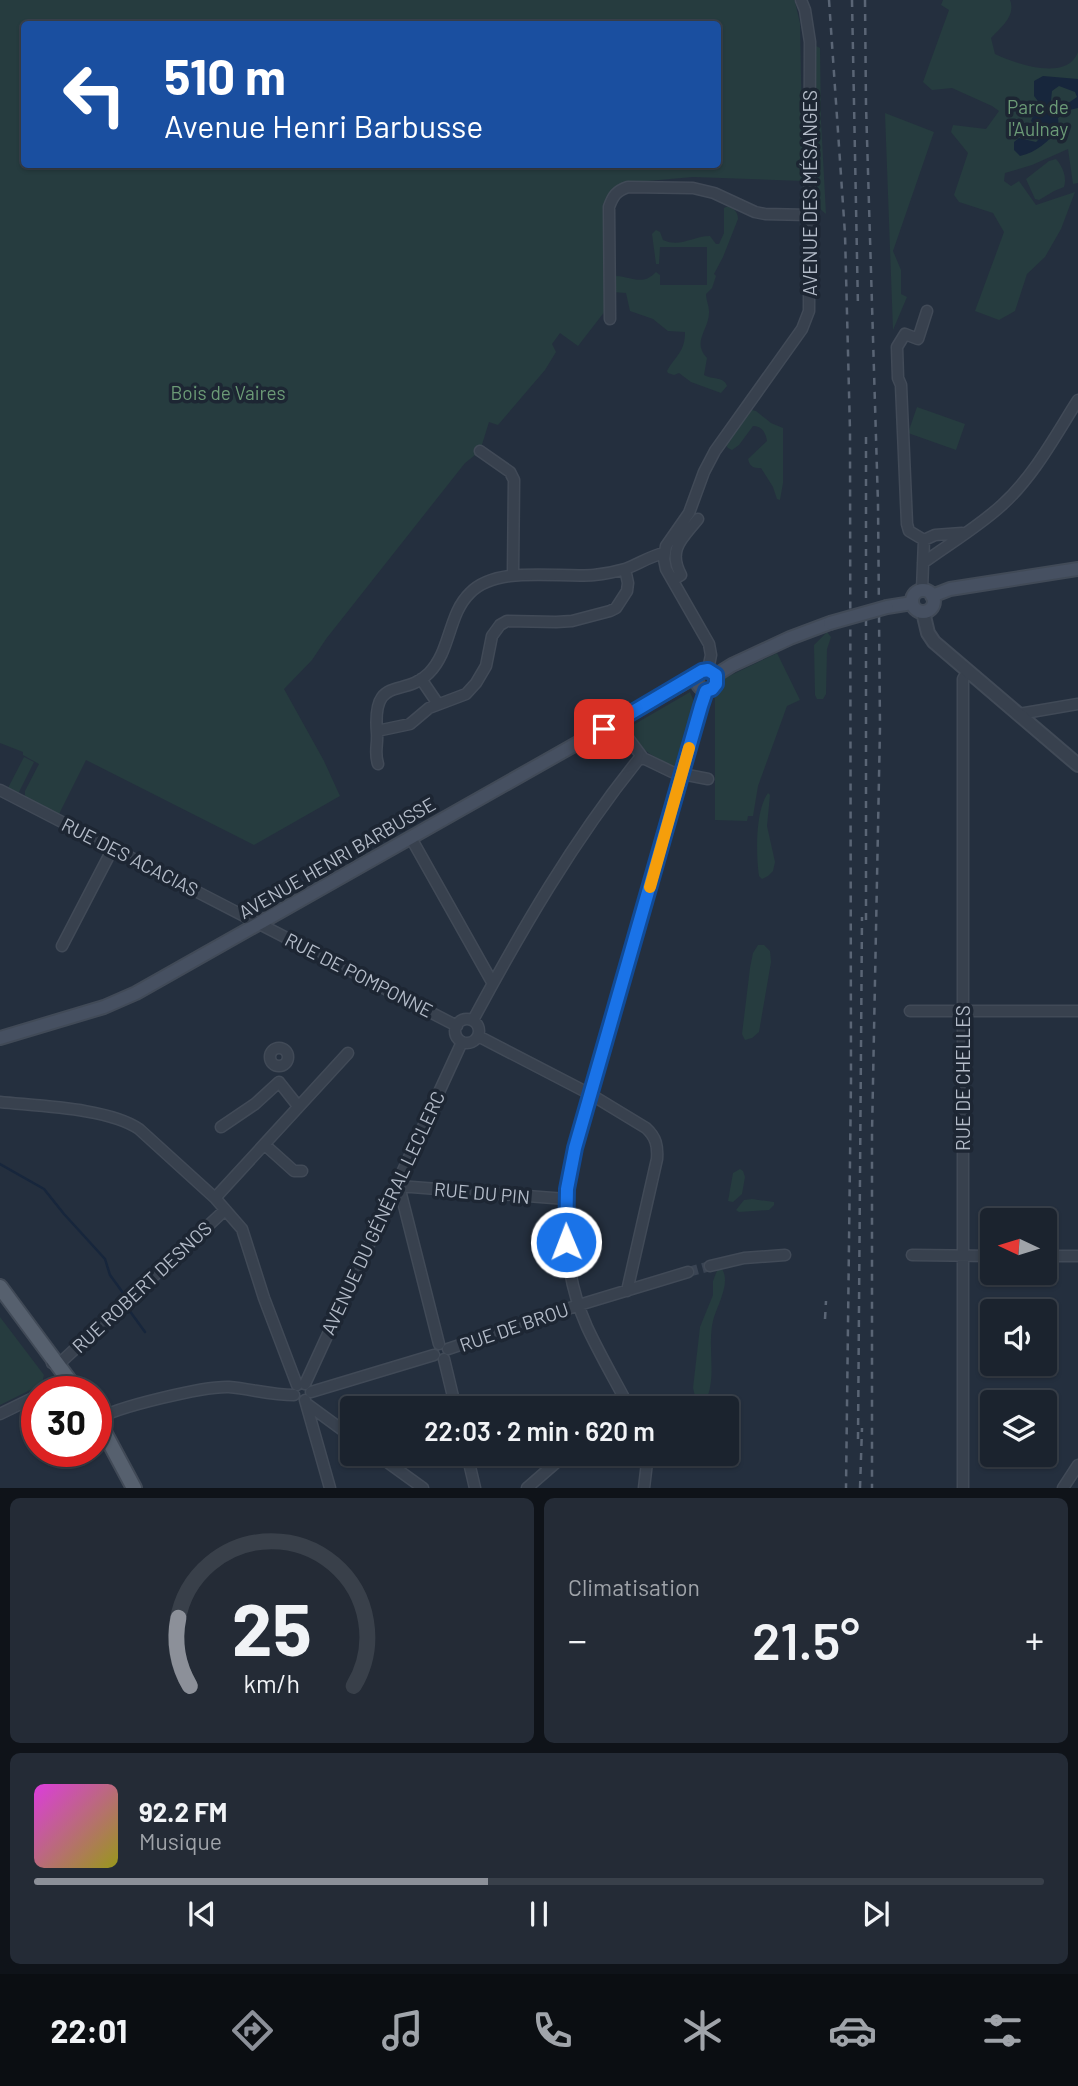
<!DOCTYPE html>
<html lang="fr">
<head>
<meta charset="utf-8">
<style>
  :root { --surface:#1b232e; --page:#242b36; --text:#f1f3f6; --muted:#a0a4aa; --line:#39404a; --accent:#8c9099 }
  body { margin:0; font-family:Barlow,sans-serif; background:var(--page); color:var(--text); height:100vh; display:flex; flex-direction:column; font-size:26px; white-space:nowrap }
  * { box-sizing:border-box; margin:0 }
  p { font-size:23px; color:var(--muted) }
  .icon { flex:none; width:38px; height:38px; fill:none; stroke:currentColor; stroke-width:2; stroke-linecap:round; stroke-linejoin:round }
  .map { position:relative; height:1488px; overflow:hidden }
  .sheet { display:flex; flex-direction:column; gap:10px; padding:10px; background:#0f1319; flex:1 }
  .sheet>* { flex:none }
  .hud { position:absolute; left:21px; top:21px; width:700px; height:147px; border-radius:7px; box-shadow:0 2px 5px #0004,0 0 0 2px var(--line); background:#1a4fa0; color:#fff; overflow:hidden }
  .needle { width:46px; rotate:274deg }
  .buttons { position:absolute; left:980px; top:1208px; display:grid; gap:14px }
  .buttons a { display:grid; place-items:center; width:77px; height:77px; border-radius:7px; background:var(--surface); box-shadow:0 2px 5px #0004,0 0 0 2px var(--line); font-size:35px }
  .speed { position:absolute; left:21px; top:1376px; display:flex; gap:14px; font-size:35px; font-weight:700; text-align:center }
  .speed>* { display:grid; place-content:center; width:91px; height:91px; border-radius:50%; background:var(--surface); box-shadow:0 2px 5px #0004,0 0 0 2px var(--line); line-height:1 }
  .speed .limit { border:10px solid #d22; background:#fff; color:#111 }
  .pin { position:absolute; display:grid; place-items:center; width:60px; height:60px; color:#fff; margin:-30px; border-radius:14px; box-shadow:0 4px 10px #0006 }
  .me { position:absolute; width:77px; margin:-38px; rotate:359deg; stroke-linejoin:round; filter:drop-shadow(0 0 5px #0008) }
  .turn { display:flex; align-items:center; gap:24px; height:147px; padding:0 28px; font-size:32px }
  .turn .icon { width:91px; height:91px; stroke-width:2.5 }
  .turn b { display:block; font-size:49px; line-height:60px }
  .big { font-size:52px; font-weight:600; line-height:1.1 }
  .sheet .card { flex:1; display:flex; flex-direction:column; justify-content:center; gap:10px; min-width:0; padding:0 24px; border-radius:10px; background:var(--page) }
  .sheet .dial { align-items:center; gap:0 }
  .dial svg { height:182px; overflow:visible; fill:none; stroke:var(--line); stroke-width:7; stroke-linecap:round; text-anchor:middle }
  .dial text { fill:var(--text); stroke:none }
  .song { display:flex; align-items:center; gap:21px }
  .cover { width:84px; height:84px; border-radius:10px; background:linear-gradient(135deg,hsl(300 70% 55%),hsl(60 70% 35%)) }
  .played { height:7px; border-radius:4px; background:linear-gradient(90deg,var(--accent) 45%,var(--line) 45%) }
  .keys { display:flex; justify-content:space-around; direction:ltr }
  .heat { display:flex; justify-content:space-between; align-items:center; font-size:38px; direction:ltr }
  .sheet .tiles { flex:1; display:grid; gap:10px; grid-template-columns:1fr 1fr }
  .card:last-child { grid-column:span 2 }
  .trip { position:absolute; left:340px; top:1396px; width:399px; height:70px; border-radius:7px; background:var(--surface); box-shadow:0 2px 5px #0004,0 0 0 2px var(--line); font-weight:600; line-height:70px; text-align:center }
  .menu { display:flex; height:112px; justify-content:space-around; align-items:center; background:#0b0e12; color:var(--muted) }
  .menu .icon { width:49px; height:49px }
  .menu .on { color:var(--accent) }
  .menu b { font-size:32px; color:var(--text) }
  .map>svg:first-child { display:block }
</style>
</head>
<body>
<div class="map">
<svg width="1078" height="1488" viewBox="0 0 1078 1488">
  <rect width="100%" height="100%" fill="#242f3e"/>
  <!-- green -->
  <path fill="#263c3f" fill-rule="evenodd" d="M 0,0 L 794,0 L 795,2 L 800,23 L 803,181 L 693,177 L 625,183 L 605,206 L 604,256 L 606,310 L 602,315 L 578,346 L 560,333 L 552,344 L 556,352 L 545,370 L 498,425 L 489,422 L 480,451 L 465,463 L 326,639 L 312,660 L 284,689 L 324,761 L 340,796 L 254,845 L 86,760 L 59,814 L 25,797 L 25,791 L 39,764 L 23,755 L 23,752 L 0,743 ZM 24,24 L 718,24 L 718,164 L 24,164 Z
    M 943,0 L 1010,0 C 1016,16 1002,26 991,38 L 995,54 C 1016,64 1067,82 1078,52 L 1078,183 L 1073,184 L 1068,149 L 1032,165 L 1005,173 L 1004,181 L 1011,186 L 1019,181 L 1036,205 L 1075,192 L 1061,229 L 1045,257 L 1027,274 L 1015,311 L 999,320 L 975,311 L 1004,232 L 993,213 L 959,202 L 954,195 L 968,153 L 951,132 L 953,125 L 986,129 L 999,111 L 992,106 L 952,88 L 932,90 L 923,82 L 949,10 L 941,5 Z
    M 816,46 L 820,48 L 821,121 L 826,214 L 819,208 L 816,169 L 821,156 L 817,137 L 817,119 L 820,108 L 813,97 L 816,83 Z
    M 885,113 L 934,132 L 893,251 L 901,270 L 901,294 L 907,297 L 893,330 Z
    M 1056,159 C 1063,167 1067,177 1064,187 L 1054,191 L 1039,200 L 1035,199 L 1026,179 L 1049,161 Z
    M 728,206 C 734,209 738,212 738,219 L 723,257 L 714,274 L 716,276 L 712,288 L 706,294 C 706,300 709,306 709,311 C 710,329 691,341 707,358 L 704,375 C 712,380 724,376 727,386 L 721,393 L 691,382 L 679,373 L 674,375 L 668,373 L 667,371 C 676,355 685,352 685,332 L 668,331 L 653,319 L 630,311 L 626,293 L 613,292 L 613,279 L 616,276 C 632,277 643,286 656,272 L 660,275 L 660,285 L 707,285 L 707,247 L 660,247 L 659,264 L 656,264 L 652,234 L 656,230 L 660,232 L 663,240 C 681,248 692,236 710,236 L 716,244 L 719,244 L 724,233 L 724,208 Z
    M 917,407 L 965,424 L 956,450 L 908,433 Z
    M 748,409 L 756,411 L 771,423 L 783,428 L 783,483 L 780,500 L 777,499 L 773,487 L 761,468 C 753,468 750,467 748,459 L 767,441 C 766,433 762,426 753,426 L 739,445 L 732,450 L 728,448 L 725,444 Z
    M 827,632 L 831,637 L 827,649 L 826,694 L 823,699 L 817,699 L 815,695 L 814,645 Z
    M 777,653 L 800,700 L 787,706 L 758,786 L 753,816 L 748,816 L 747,821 L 715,820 L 715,697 L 722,690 L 725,678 Z
    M 690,692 L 695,704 L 675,768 C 657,759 636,748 628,728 Z
    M 24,757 L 34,762 L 18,794 L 8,788 Z
    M 768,793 L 770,795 L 767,826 L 775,862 L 773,871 L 768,876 L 762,879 L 759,876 C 756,854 755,811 768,793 Z
    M 758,945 L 764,945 L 770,951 L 771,962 L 759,1032 L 752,1038 L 745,1040 L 742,1034 L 750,968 L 753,953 Z
    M 740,1169 L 743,1171 L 745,1177 L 742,1194 L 733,1202 L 728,1201 L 733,1173 Z
    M 752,1199 L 774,1202 L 774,1205 L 769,1210 L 739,1212 L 736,1210 L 744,1200 Z
    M 718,1268 L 722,1269 C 732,1285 714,1309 712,1326 C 708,1352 717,1378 705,1403 L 697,1405 L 693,1388 L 700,1327 L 713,1295 L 713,1281 Z
    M 0,1317 L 44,1375 L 41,1387 L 38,1386 L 0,1405 Z"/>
  <!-- water -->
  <path fill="#17263c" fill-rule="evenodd" d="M 1043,76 L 1078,79 L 1078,108 L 1065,111 L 1058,118 L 1059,128 C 1048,142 1037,152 1020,156 L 1014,150 L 1014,142 L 1019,138 L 1036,142 L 1041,137 L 1040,130 L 1031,121 C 1033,114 1039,112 1041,105 L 1034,96 L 1034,81 ZM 1059,86 L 1075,92 L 1077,97 L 1061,108 L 1051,101 L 1052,91 Z"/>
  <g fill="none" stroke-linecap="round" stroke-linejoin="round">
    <!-- stream -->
    <path stroke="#17263c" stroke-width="2.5" d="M 0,1164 L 44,1189 L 64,1214 L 105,1259 L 110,1275 L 126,1297
      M 129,1310 L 145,1332"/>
    <!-- minor-tunnel -->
    <path stroke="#3a4453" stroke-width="10" stroke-dasharray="10 5" stroke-linecap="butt" d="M 688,1272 L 710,1266"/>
    <defs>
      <path id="minor" d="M 610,319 L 609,207 C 613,196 616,191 628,187 L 693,188 L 714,193 L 755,212 L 765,214 L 810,215
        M 480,451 L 510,472 L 514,480 L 513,575
        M 924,540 L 909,531 L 907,524 L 901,385 L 898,378 L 897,347 L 905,334 L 918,339 L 927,311
        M 923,563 C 949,544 978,527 1002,505 C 1034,476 1055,436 1078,400
        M 673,580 L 681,575 C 667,549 683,538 698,519
        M 922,590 L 924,540 L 935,535 L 962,533
        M 708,670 L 711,655 L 709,644 L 666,569 L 664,559 L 666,546 L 689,513 L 704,472 L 715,451 L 802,329 L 809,311 L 810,42 L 805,10 L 801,0
        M 421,679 L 438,704
        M 1019,714 L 1078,704
        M 616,722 L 643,758 L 672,772 L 708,779
        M 377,731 L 410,724 L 429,708 L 466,694 L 476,683 L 486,666 L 492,636 L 500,625 L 507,621 L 556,622 L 572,621 L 610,611 L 616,608 L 627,591 L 628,583 L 625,569
        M 378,764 C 374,752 378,745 377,733 C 372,673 403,699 429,673 C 451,651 448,614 470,593 C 497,565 557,578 594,575 C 604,574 615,572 625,569 C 639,564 650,556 664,553
        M 0,790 L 457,1026
        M 411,838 L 492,982
        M 62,946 L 113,848
        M 910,1011 L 1078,1011
        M455 1031a12 12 0 1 1 24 0a12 12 0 1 1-24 0Z
        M 473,1020 C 522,929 573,841 638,760 L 643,758
        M 478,1036 L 590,1094 L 646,1128 C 656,1137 658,1146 657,1159 L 627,1291
        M270 1057a9 9 0 1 1 18 0a9 9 0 1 1-18 0Z
        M 0,1102 C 37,1106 109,1108 139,1129 L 215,1198 L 242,1229 L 264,1298 L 297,1385
        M 221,1127 L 255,1104 L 279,1082 L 298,1106
        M 265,1145 L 294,1171 L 302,1171
        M 397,1185 L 399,1186 L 439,1344
        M 399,1186 L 566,1199
        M 215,1198 L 348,1053
        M 912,1255 L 992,1256
        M 1045,1256 L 1078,1256
        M 710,1266 L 744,1258 L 785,1255
        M 448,1349 L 579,1305 L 688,1272
        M 444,1359 L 456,1409
        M 52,1363 L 58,1365 L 61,1362 L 225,1210
        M 305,1384 L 462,1042
        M 47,1391 L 63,1383
        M 311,1392 L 434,1355
        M 305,1400 L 330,1488
        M 307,1404 L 352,1437
        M 630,1409 C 616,1382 600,1355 587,1327 C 562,1271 561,1207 575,1148 L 706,691
        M 0,1414 L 37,1396
        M 96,1420 C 115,1407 205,1386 229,1387 C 251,1389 272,1395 294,1395
        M 376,1454 L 423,1488
        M 467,1454 L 475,1488
        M 527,1488 L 566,1454
        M 644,1488 L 648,1454
        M 963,1488 L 963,679 L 968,671
        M 1063,1488 L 1078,1465"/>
      <path id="tertiary" d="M 923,612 L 928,633 L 934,642 L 1078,765"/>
      <path id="secondary" d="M912 601a11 11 0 1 1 22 0a11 11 0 1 1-22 0Z
        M 932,596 L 950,589 L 1078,569
        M 887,607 L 912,603
        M697 680a10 10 0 1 1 20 0a10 10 0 1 1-20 0Z
        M 716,675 L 732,665 L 790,638 L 830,623
        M 0,1038 L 104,1007 L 136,993 L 698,675"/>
      <path id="primary" d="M 0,1287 L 77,1391
        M 96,1417 L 134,1488"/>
    </defs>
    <!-- minor casing -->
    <use href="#minor" stroke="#414a57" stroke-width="13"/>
    <!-- tertiary casing -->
    <use href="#tertiary" stroke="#414a57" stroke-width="16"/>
    <!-- secondary casing -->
    <use href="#secondary" stroke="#414a57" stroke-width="16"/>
    <!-- primary casing -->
    <use href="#primary" stroke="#414a57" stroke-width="18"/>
    <!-- minor -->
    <use href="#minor" stroke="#38414e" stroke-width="10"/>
    <!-- tertiary -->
    <use href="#tertiary" stroke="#38414e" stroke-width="12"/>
    <!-- secondary -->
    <use href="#secondary" stroke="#465061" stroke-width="12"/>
    <!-- primary -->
    <use href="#primary" stroke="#56606e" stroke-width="14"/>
    <!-- rail -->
    <path stroke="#5a6575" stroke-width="2.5" stroke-dasharray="7 7" stroke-linecap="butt" d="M 829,0 L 845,234 L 850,431 L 851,1080 L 846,1488
      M 852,0 L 858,308
      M 865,0 L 866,105 L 878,504 L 880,727 L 872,1133 L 872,1488
      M 866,437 L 866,927
      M 825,1319 L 826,1301
      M 858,1439 L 862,917
      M 860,1488 L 862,1428"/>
    <defs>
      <path id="secondary-bridge" d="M 830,623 L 887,607"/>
    </defs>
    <!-- secondary-bridge casing -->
    <use href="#secondary-bridge" stroke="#414a57" stroke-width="16" stroke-linecap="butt"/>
    <!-- secondary-bridge -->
    <use href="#secondary-bridge" stroke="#465061" stroke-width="12"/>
  </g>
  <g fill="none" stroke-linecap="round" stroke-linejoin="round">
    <defs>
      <path id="route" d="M 566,1242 L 567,1189 L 575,1148 L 701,706 L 706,691 L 712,689 L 716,684 L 716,675 L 708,670 L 702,671 L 604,729"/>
    </defs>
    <!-- route casing -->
    <use href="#route" stroke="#114b97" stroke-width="18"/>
    <!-- route -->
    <use href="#route" stroke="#1a73e8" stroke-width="12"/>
    <!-- slow -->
    <path stroke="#f59e0b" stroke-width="12" d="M 650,887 L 689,748"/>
  </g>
  <g text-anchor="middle" stroke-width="7" stroke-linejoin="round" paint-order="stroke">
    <!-- park labels -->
    <g font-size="19" fill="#6b9a76" stroke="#1d2633">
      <text x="1038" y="114">Parc de<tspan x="1038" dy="22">l'Aulnay</tspan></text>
      <text x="228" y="400">Bois de Vaires</text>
    </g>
    <!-- street labels -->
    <g font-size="19" fill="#b4bcc9" stroke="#1d2633">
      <text transform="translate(810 193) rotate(-90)" y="7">AVENUE DES MÉSANGES</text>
      <text transform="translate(130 857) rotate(27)" y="7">RUE DES ACACIAS</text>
      <text transform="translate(337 858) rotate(-30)" y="7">AVENUE HENRI BARBUSSE</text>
      <text transform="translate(359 975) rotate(27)" y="7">RUE DE POMPONNE</text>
      <text transform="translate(963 1078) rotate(-90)" y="7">RUE DE CHELLES</text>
      <text transform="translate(482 1193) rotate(5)" y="7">RUE DU PIN</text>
      <text transform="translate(383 1213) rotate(-65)" y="7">AVENUE DU GÉNÉRAL LECLERC</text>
      <text transform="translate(142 1287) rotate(-43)" y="7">RUE ROBERT DESNOS</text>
      <text transform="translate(514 1327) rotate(-19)" y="7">RUE DE BROU</text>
    </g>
  </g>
</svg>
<div class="buttons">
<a><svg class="needle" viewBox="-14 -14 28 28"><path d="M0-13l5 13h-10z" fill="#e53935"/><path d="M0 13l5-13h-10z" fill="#a0a4aa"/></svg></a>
<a><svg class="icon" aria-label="sound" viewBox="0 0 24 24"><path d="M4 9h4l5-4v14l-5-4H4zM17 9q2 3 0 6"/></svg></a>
<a><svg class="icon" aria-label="layers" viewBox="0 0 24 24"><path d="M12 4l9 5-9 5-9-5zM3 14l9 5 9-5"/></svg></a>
</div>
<div class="speed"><div class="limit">30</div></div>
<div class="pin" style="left:604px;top:729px;background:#d93025"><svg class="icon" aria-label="arrive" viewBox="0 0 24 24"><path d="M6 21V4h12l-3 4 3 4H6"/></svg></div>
<svg class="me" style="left:566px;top:1242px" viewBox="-20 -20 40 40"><circle r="17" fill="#1a73e8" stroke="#fff" stroke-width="3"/><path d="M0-11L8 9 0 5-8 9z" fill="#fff"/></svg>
<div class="trip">22:03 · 2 min · 620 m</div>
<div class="hud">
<div class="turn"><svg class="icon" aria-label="left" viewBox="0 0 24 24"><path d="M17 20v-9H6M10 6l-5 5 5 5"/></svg><div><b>510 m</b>Avenue Henri Barbusse</div></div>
</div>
</div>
<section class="sheet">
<div class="tiles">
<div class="card dial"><svg viewBox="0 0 100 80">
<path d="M14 69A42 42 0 1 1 86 69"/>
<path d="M14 69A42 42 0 0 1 9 39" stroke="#8c9099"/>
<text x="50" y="56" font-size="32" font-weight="700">25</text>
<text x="50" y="72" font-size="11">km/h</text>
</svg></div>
<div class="card"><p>Climatisation</p>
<div class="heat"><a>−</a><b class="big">21.5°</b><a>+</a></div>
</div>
<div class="card">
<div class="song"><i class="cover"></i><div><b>92.2 FM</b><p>Musique</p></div></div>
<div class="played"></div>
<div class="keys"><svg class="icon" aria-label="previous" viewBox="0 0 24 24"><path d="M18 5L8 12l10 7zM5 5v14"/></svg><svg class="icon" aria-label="pause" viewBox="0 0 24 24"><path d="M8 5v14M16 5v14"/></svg><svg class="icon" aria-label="next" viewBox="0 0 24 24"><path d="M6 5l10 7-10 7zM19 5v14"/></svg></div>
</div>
</div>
</section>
<nav class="menu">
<b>22:01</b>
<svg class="icon on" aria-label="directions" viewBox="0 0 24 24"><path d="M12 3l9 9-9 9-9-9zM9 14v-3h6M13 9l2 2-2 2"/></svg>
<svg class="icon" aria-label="music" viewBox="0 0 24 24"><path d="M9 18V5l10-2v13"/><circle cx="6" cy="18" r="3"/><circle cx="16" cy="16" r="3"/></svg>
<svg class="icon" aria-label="phone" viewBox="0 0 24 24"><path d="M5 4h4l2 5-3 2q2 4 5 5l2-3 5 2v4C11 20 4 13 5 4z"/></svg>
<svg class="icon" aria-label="climate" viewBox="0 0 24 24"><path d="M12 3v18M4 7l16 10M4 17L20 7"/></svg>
<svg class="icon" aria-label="car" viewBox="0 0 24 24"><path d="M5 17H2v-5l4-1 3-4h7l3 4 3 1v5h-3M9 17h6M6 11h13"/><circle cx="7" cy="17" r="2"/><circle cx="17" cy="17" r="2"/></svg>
<svg class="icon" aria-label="filters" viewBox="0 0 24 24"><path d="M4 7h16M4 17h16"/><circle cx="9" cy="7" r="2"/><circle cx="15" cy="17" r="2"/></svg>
</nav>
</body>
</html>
